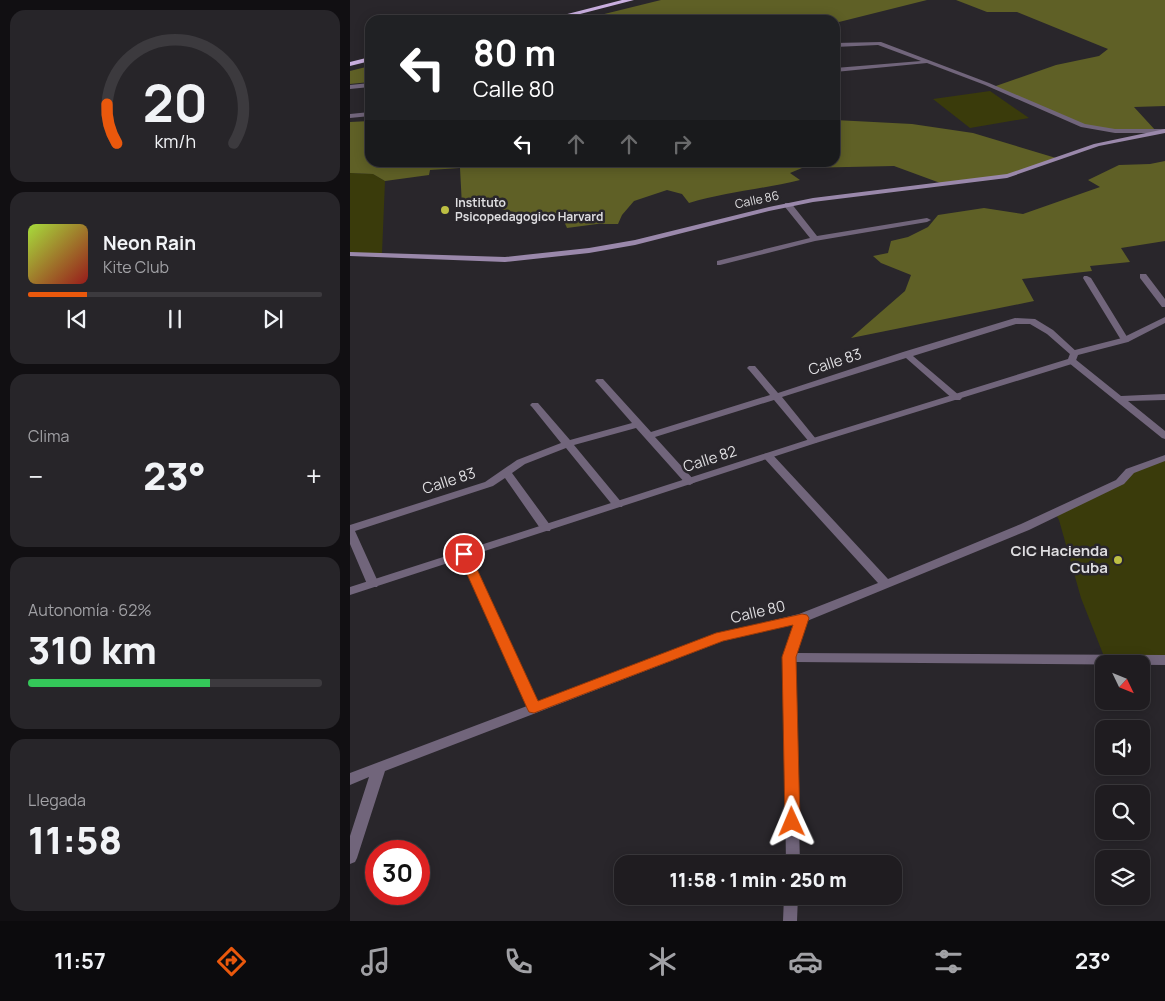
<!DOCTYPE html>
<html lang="es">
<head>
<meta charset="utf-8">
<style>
  :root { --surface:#1f1c20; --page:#272529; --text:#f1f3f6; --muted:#a1a1a5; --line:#3c3a3e; --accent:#ea580c }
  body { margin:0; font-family:Manrope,sans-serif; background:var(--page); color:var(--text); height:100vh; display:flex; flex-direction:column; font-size:19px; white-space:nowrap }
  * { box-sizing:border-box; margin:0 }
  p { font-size:16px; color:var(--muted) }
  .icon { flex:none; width:28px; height:28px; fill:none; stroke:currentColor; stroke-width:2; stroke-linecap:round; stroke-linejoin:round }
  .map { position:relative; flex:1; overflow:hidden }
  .sheet { display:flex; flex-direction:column; gap:10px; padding:10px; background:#110f12; width:350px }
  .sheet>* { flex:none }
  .hud { position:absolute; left:15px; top:15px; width:475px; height:152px; border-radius:15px; box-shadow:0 2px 12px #0003,0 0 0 1px var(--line); background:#202124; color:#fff; overflow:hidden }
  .needle { width:32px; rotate:133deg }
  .controls { position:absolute; left:745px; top:655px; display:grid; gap:10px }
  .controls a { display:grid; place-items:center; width:55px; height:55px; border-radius:10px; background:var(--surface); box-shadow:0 2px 12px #0003,0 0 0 1px var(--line); font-size:25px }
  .speed { position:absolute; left:15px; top:840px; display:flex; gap:10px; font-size:25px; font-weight:700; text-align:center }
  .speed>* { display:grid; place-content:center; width:65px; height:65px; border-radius:50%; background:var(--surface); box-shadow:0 2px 12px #0003,0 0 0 1px var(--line); line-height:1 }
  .speed .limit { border:8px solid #d22; background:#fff; color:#111 }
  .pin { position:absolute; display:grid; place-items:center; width:42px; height:42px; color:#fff; margin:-21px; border:2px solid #fff; border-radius:50%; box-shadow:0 1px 5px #0007 }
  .me { position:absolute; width:55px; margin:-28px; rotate:359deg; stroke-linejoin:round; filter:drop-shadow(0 0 4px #0008) }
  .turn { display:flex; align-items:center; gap:18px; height:105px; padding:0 25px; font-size:22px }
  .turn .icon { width:65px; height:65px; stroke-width:2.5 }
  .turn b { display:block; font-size:35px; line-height:42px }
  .lanes { display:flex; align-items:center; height:48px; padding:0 25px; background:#0003; justify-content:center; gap:25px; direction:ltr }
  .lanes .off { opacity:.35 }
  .big { font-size:38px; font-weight:800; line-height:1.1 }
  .sheet .widget { flex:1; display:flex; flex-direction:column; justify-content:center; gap:8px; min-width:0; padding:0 18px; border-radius:15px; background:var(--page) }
  .sheet .dial { align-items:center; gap:0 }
  .dial svg { height:130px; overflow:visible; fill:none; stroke:var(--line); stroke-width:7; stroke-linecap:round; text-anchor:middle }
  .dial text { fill:var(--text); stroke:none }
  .song { display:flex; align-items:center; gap:15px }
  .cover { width:60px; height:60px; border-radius:8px; background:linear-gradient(135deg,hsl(80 70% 55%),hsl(0 70% 35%)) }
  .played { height:5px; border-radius:2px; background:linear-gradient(90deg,var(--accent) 20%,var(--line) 20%) }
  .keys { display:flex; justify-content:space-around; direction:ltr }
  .heat { display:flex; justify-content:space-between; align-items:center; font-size:28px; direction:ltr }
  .charge { height:8px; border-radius:4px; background:linear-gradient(90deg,#34c759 62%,var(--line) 0) }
  .trip { position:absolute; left:264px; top:855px; width:288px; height:50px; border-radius:15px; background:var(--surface); box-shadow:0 2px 12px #0003,0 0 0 1px var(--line); font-weight:800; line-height:50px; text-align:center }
  .menu { display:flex; height:80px; justify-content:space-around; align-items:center; background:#0c0b0d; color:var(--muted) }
  .menu .icon { width:35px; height:35px }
  .menu .on { color:var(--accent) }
  .menu b { font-size:22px; color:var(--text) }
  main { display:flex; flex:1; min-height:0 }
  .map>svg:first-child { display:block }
</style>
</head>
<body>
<main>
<section class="sheet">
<div class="widget dial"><svg viewBox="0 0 100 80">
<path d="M14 69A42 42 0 1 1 86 69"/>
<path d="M14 69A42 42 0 0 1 8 45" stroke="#ea580c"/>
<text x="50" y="56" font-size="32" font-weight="700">20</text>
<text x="50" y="72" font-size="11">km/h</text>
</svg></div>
<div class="widget">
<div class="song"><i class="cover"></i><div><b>Neon Rain</b><p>Kite Club</p></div></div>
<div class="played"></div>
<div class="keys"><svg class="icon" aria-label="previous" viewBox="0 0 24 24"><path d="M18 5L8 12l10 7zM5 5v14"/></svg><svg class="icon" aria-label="pause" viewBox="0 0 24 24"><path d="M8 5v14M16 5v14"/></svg><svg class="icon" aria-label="next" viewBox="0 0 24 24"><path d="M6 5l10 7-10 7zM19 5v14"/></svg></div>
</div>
<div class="widget"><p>Clima</p>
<div class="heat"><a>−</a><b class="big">23°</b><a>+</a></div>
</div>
<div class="widget"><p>Autonomía · 62%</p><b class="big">310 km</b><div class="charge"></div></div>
<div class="widget"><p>Llegada</p><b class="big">11:58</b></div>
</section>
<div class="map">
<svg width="815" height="921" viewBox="0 0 815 921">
  <rect width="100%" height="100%" fill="#29262b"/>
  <!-- green -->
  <path fill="#3a3b0b" d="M 640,91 L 679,118 L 620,128 L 583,99 Z
    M 0,173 L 23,174 L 35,181 L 32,253 L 0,255 Z
    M 815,458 L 815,660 L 755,659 L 731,598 L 709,520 L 705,513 L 759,487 L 780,471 Z"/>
  <!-- forest -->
  <path fill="#5f6026" d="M 311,0 L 577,0 L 485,23 L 485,20 L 230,20 Z
    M 606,0 L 815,0 L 815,106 L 784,107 L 806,131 L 744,129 L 643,87 L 706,65 L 749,56 L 758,49 L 667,12 L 637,12 Z
    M 20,66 L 20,82 L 0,84 L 0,71 Z
    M 485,120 L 562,124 L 623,133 L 706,158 L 657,176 L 593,184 L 544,166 L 452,168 L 440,173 L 450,180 C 413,189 375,192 339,203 L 332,194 L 317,190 L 284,201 L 272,215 L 268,224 L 247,224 L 217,228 L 212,217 L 188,214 L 174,215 L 136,205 L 112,206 L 110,168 L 80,170 L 79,175 L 35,181 L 23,174 L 0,173 L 0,122 L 20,121 L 20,162 L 485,162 Z
    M 815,161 L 815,241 L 771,248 L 780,262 L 740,266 L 742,271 L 672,279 L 684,301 L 501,338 L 555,291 L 561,275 L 531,263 L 523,256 L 538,253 L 541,241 L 558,237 L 578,227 L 588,215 L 634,208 L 673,214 L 750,187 L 738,180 L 769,165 L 800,164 Z"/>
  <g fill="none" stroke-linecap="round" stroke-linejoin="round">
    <!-- minor -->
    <path fill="#71657b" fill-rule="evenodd" d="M 531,42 L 639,83 L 735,124 L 765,129 L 815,129 L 815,133 L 765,133 L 731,127 L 635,85 L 577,63 L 485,72 L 485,68 L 571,61 L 528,45 L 485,47 L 485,43 Z
      M 20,83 L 20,87 L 0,89 L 0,85 Z
      M 20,112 L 20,116 L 0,118 L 0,114 Z
      M 435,203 L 441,203 L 467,236 L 577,218 L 581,220 L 577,222 L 465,241 L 370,265 L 367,265 L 367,261 L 460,238 L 435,207 Z
      M 790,274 L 796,274 L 815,299 L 815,307 L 812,307 L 790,278 Z
      M 734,276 L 737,276 L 741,278 L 779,340 L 778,342 L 772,342 L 771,340 L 733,278 Z
      M 665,318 L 685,319 L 703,330 L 728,353 L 727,355 L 721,355 L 697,334 L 680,324 L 666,324 L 563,356 L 610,396 L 612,398 L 610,400 L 604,400 L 556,358 L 432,397 L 466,439 L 468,441 L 466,443 L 460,443 L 424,400 L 305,437 L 344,480 L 345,482 L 340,485 L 336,484 L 286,428 L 224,445 L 272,503 L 273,505 L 272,507 L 264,507 L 216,448 L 175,464 L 162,473 L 200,525 L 201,528 L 200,531 L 192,531 L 155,478 L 143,486 L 5,531 L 29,584 L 27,587 L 19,587 L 17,584 L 0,544 L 0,525 L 135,482 L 167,460 L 211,443 L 182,407 L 180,405 L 182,403 L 188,403 L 220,440 L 282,423 L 247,383 L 245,381 L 247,379 L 253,379 L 301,432 L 420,395 L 399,370 L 397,368 L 399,366 L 405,366 L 428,393 L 553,352 Z
      M 722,358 L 725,359 L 771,396 L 815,394 L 815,400 L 778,401 L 815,431 L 815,439 L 812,438 L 719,363 L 718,361 Z
      M 418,453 L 422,454 L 538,579 L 671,524 L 766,480 L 776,469 L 815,455 L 815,461 L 784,473 L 774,484 L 679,530 L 457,621 L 447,653 L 815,655 L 815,665 L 445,662 L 450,864 L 436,864 L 433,657 L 444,624 L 373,641 L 35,771 L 7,858 L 5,862 L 0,864 L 0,836 L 19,777 L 0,785 L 0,773 L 177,706 L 108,554 L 110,551 L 118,551 L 120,554 L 188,702 L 367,634 L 449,614 L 528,583 L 414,458 L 413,456 L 414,454 Z
      M 434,896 L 448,896 L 447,921 L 433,921 Z"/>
    <!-- tertiary -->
    <path fill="#71657b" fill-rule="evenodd" d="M 815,317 L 815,323 L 778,342 L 728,355 L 725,363 L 466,443 L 0,595 L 0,587 L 460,439 L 718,359 L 721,351 L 772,338 Z"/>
    <!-- secondary -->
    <path fill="#9a88ab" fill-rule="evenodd" d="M 815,129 L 815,133 L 749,146 L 657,178 L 463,202 L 419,211 L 285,245 L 239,253 L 155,262 L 0,256 L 0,252 L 155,257 L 239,248 L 285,240 L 419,207 L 463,198 L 657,174 L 744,144 Z"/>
    <!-- trunk -->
    <path fill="#caafe0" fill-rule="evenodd" d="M 272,0 L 284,0 L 207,20 L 194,20 Z
      M 20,57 L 20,61 L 0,66 L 0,62 Z"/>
  </g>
  <!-- route -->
  <path fill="#ea580c" stroke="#983908" d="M 114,550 L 120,554 L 188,701 L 366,633 L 452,614 L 457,615 L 459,618 L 446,657 L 450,822 L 448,827 L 442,829 L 437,827 L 435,822 L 432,657 L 443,625 L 373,641 L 184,713 L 179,712 L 177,708 L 108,554 Z"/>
  <!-- markers -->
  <g fill="#bdbf43" stroke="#29262b" stroke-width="2">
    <circle cx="95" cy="210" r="5"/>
    <circle cx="768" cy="560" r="5"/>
  </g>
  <g text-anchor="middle" stroke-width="5" stroke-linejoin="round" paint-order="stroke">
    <!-- far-street labels -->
    <g font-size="12" fill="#dedde0" stroke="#29262b">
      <text transform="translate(407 200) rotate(-12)" y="4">Calle 86</text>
    </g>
    <!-- far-poi labels -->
    <g font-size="12" font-weight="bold" fill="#dedde0" stroke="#29262b" text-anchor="start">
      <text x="105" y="207">Instituto<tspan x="105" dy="14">Psicopedagogico Harvard</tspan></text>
    </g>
    <!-- street labels -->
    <g font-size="15" fill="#dedde0" stroke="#29262b">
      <text transform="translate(485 362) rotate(-18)" y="5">Calle 83</text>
      <text transform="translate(360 459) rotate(-18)" y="5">Calle 82</text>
      <text transform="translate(99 481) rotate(-18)" y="5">Calle 83</text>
      <text transform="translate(408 612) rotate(-13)" y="5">Calle 80</text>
    </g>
    <!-- poi labels -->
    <g font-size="15" font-weight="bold" fill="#dedde0" stroke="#29262b" text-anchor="end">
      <text x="758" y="556">CIC Hacienda<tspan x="758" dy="17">Cuba</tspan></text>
    </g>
  </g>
</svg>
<div class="controls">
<a><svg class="needle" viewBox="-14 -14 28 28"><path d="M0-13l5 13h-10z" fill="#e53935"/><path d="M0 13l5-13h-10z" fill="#a1a1a5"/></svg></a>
<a><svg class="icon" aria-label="sound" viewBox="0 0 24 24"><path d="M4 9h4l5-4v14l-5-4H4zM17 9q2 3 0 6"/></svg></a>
<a><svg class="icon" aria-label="search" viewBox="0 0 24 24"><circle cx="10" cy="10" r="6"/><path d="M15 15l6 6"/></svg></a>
<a><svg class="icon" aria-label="layers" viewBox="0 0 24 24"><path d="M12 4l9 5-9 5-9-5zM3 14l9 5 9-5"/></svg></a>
</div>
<div class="speed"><div class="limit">30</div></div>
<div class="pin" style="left:114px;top:554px;background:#d93025"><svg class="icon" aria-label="arrive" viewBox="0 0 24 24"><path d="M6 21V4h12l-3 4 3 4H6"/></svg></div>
<svg class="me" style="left:442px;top:822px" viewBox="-20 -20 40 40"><path d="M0-17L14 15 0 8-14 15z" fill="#ea580c" stroke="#fff" stroke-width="4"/></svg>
<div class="trip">11:58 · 1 min · 250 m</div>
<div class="hud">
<div class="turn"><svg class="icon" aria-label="left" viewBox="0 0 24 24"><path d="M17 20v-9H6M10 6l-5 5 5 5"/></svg><div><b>80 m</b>Calle 80</div></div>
<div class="lanes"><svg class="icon" aria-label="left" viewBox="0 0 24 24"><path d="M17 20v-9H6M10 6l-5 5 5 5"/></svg><svg class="icon off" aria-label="ahead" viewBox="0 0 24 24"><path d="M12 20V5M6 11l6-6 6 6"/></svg><svg class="icon off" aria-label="ahead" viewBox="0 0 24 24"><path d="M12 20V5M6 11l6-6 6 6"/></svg><svg class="icon off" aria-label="right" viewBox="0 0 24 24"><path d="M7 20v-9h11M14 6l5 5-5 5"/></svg></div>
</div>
</div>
</main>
<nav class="menu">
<b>11:57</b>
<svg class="icon on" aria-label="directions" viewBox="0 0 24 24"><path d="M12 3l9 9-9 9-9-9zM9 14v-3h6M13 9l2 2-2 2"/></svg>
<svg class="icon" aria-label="music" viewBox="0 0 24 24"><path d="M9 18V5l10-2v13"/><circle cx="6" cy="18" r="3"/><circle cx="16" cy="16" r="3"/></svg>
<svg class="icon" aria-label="phone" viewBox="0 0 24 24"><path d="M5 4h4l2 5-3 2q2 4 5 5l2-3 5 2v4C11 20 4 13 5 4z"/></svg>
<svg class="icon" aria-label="climate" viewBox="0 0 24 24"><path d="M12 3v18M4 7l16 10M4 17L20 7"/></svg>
<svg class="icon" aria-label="car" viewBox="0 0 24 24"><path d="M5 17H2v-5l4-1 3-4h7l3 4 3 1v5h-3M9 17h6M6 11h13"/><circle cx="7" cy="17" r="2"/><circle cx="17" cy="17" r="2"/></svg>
<svg class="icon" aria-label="filters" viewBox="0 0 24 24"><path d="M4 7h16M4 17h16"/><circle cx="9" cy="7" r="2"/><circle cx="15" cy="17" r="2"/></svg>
<b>23°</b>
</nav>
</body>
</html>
